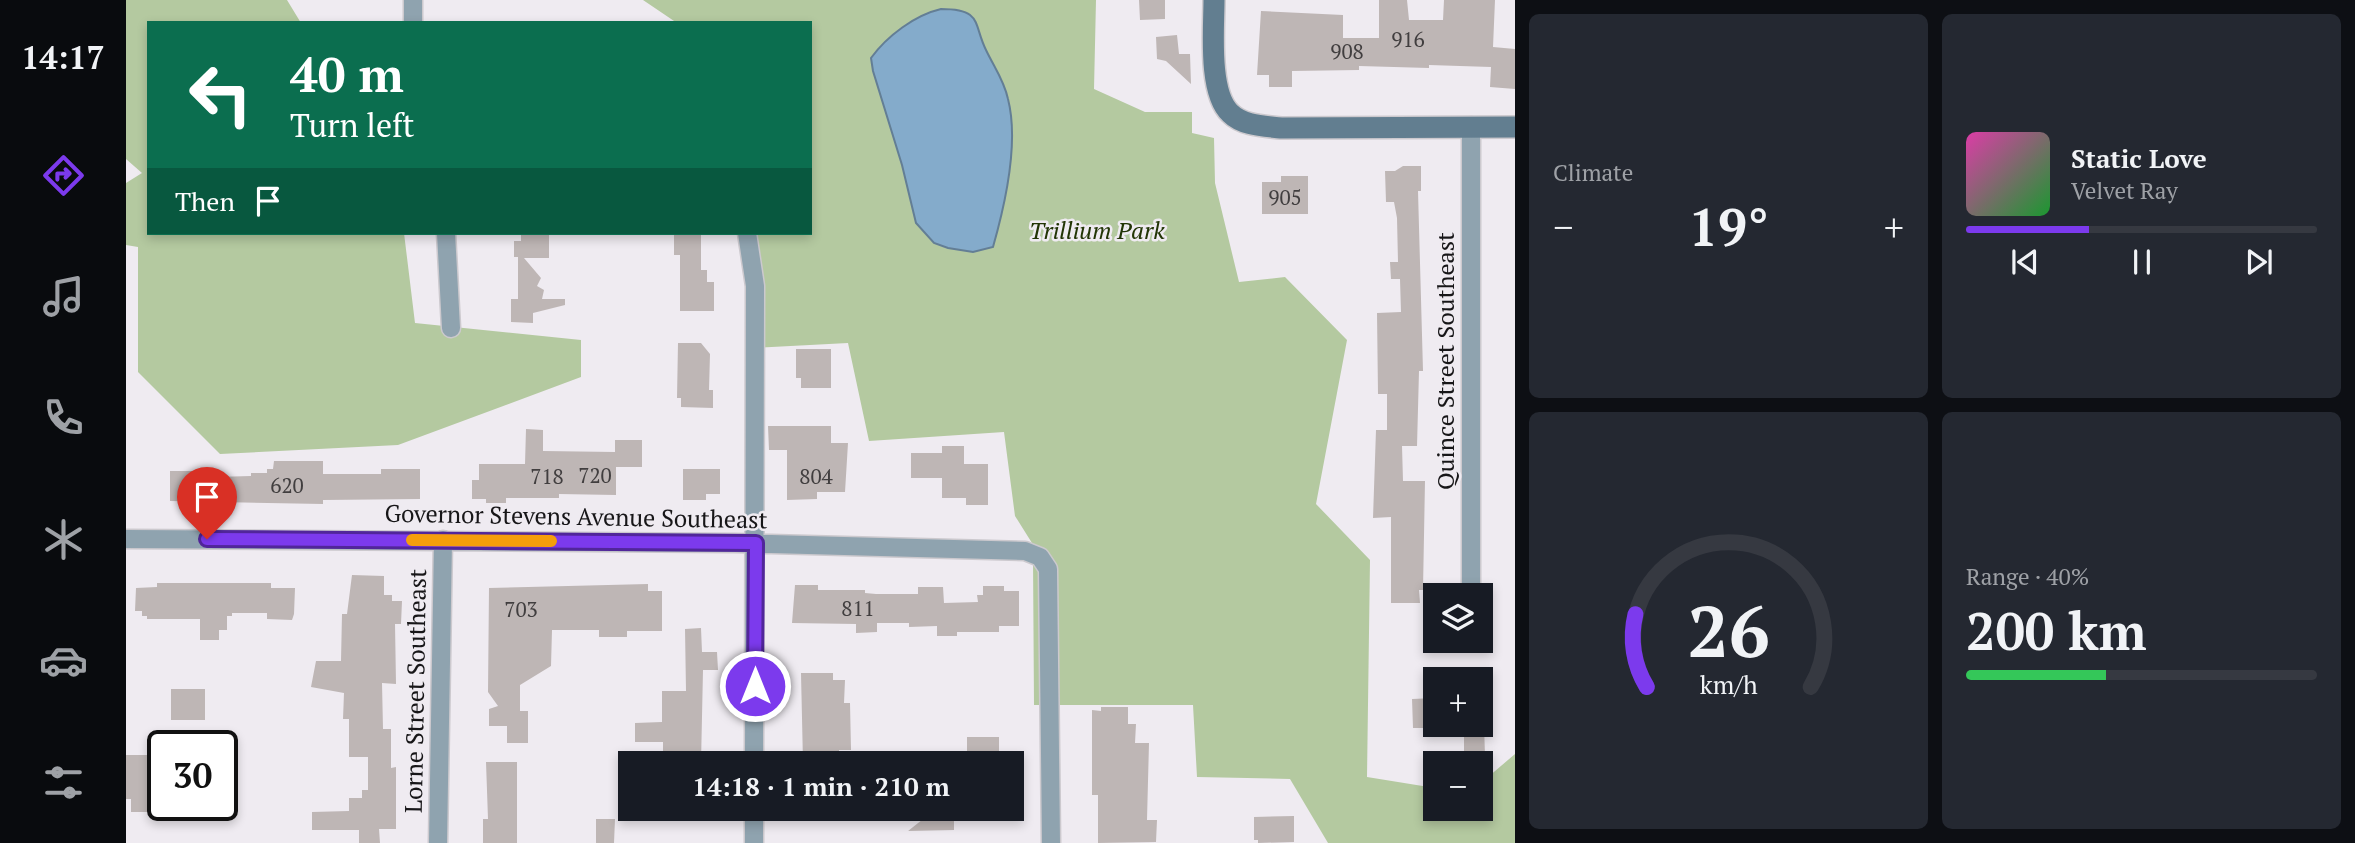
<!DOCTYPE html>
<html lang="en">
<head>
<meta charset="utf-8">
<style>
  :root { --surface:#171b24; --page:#242831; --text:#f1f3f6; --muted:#9ea1a6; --line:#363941; --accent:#7c3aed }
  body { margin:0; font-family:"PT Serif",serif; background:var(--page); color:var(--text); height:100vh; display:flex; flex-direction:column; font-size:26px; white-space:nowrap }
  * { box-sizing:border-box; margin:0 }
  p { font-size:23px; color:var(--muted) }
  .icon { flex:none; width:38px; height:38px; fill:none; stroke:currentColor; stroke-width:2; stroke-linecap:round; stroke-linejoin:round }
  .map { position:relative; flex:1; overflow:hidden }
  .side { display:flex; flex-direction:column; gap:14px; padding:14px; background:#0d0f14; width:840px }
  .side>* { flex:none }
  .hud { position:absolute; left:21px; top:21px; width:665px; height:214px; border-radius:0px; box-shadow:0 4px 10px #0003; background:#0b6e4f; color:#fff; overflow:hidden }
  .controls { position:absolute; left:1297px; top:583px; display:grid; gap:14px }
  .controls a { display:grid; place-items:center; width:70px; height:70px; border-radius:0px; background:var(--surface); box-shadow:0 4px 10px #0003; font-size:35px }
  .speed { position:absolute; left:21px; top:730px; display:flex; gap:14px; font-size:35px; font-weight:700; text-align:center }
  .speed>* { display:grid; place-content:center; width:91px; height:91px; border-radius:50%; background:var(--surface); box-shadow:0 4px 10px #0003; line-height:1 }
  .speed .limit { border:4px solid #111; border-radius:10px; background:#fff; color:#111 }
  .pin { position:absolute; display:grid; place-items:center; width:60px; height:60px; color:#fff; margin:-72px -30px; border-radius:50% 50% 50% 0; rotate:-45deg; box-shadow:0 0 7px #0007 }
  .pin .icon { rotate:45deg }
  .me { position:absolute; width:77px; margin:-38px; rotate:0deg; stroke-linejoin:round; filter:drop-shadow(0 0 5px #0008) }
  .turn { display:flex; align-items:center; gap:24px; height:147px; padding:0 28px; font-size:32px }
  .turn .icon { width:91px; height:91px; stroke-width:2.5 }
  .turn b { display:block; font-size:49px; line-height:60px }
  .then { display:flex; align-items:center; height:66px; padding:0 28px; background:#0003; gap:14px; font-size:26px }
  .big { font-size:52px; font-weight:700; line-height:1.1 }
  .side .card { flex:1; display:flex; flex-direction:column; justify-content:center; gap:10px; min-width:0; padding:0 24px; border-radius:10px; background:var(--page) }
  .side .dial { align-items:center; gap:0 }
  .dial svg { height:182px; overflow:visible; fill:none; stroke:var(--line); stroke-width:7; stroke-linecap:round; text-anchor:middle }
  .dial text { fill:var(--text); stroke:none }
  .song { display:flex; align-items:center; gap:21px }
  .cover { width:84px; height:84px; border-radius:10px; background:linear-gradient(135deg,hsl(320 70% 55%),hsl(130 70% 35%)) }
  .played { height:7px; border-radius:4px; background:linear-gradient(90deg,var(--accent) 35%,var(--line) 35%) }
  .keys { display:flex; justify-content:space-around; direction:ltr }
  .heat { display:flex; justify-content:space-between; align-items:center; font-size:38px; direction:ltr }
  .charge { height:10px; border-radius:5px; background:linear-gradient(90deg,#34c759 40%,var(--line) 0) }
  .side .tiles { flex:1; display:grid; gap:14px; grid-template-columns:repeat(2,1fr) }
  .trip { position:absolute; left:492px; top:751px; width:406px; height:70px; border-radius:0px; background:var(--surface); box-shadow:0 4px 10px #0003; font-weight:700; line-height:70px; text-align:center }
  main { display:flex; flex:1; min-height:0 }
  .tab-bar { display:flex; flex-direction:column; width:126px; justify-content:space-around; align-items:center; background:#090b0e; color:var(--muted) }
  .tab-bar .icon { width:49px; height:49px }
  .tab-bar .selected { color:var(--accent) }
  .tab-bar b { font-size:32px; color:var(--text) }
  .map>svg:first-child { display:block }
</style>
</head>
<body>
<main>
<nav class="tab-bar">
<b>14:17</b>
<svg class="icon selected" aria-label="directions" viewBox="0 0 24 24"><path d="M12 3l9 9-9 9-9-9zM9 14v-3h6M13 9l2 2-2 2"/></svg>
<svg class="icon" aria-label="music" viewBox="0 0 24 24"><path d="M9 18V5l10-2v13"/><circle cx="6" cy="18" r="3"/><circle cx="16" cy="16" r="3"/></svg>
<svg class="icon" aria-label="phone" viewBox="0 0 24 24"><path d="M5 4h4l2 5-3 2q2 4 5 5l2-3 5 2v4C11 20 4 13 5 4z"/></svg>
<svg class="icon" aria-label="climate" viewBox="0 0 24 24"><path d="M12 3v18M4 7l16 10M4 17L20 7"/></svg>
<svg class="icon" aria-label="car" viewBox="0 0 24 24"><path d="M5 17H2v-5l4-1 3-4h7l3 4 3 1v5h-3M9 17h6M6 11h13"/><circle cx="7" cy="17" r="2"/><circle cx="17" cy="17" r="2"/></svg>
<svg class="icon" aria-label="filters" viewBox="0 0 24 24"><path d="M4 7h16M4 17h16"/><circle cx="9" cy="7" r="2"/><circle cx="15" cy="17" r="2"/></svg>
</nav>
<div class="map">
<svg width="1389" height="843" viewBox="0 0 1389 843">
  <rect width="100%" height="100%" fill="#efebf1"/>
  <!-- green -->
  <path fill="#b4c9a0" d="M 0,0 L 161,0 L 175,23 L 23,23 L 23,233 L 278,233 L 289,323 L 455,340 L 455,377 L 272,445 L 94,454 L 12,372 L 12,247 L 0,245 L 0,183 L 16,173 L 0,159 Z
    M 517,0 L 970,0 L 968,89 L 1019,112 L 1066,112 L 1066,133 L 1088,138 L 1089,183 L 1113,282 L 1159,277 L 1221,340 L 1190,504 L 1244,560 L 1241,777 L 1309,788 L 1309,808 L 1354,808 L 1355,783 L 1389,754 L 1389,843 L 1202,843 L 1164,779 L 1071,777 L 1067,705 L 908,705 L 907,559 L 916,559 L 889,516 L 878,432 L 743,441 L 722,343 L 629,348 L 622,233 L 684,233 L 684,23 L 551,23 Z"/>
  <!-- water -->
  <path fill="#84abcb" stroke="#637e95" stroke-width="2" d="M 815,9 C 857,9 847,24 860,50 C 868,67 878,80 882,99 C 893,142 879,205 867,247 L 847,252 L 822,248 L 808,243 L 790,223 L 776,165 L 747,71 L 745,58 C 761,36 789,15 815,9 Z"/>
  <!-- building -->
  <path fill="#beb6b5" d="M 1013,0 L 1039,0 L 1039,19 L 1014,20 Z
    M 1253,0 L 1281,0 L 1283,20 L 1317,20 L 1318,0 L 1369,0 L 1367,47 L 1389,49 L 1389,89 L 1364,87 L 1365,67 L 1303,65 L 1303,68 L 1233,66 L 1233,70 L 1166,71 L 1166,87 L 1143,87 L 1143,75 L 1131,75 L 1135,11 L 1217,15 L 1217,38 L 1253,38 Z
    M 1051,35 L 1053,54 L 1064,54 L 1065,84 L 1040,61 L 1031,59 L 1030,37 Z
    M 1277,166 L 1295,166 L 1295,191 L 1292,191 L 1297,371 L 1293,371 L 1291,446 L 1276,446 L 1277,481 L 1299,481 L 1297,590 L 1293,590 L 1294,603 L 1265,603 L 1265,517 L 1247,518 L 1250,430 L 1261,430 L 1261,394 L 1252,394 L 1251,313 L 1275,312 L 1274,279 L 1265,279 L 1264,262 L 1272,262 L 1271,218 L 1268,202 L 1260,202 L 1259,171 L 1269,171 Z
    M 1155,176 L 1182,176 L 1182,214 L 1136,214 L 1136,182 L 1155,182 Z
    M 395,233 L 423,233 L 423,258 L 398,258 L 415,278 L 411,286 L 418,290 L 416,299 L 439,299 L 439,305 L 407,313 L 407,323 L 385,322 L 385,299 L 392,299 L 392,257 L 388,257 L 388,241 L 395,241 Z
    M 548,233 L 575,233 L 575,270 L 581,270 L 581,282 L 588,282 L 588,311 L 554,311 L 554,255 L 548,255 Z
    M 552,343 L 575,343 L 584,354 L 583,390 L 587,390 L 587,408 L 555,407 L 555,398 L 551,398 Z
    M 670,349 L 705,349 L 705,388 L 675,388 L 675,378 L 670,378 Z
    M 642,426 L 705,426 L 705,443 L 722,443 L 719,492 L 691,492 L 691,499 L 661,500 L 661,450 L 643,450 Z
    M 400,429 L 417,430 L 417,451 L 489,452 L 489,440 L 516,440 L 516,467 L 490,467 L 490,495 L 433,494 L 433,498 L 380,498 L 380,503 L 360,503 L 360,499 L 346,499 L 346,480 L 353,480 L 353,464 L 399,464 Z
    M 816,446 L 838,446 L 838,464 L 862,464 L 862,505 L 840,505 L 840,498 L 816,498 L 816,478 L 785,478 L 785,453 L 816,453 Z
    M 148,461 L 197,461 L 197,474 L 255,474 L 255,469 L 294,469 L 294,499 L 197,500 L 197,504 L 44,501 L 44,471 L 89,471 L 89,477 L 125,476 L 125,473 L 141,473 L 141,469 L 147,469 Z
    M 557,469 L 594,469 L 594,494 L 580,494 L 580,500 L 557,500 Z
    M 226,575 L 258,576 L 258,595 L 266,595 L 266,601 L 276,601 L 275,624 L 269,624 L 270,684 L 256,683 L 257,729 L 265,729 L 265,768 L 270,767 L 270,829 L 253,829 L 254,843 L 233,843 L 233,830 L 186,830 L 186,812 L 223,811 L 223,798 L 236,798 L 236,790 L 242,790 L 242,757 L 223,757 L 223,719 L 217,719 L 218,693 L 185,687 L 190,661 L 215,661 L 216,614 L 221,614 Z
    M 31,583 L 145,583 L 145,588 L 169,588 L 168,614 L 166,620 L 141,619 L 141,613 L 106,613 L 106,616 L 101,616 L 101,630 L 93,630 L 93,640 L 74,640 L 74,619 L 21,619 L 21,616 L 16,616 L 16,611 L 9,611 L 10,588 L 31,587 Z
    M 522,584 L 522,591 L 536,591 L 536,631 L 501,631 L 501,637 L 473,637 L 473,630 L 426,630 L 425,666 L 394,685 L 394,711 L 402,711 L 402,743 L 381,743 L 381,726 L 363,726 L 363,709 L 372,706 L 362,692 L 363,588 Z
    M 669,585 L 692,585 L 692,590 L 739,590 L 739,593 L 750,594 L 792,594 L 792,587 L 817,587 L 818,603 L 852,602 L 851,595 L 857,595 L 857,586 L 878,586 L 878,591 L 893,591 L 893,626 L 873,626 L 873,632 L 831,632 L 831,636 L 811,636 L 811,626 L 783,627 L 783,623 L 751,623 L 751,632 L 730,633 L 730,624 L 666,623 Z
    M 575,628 L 576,652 L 591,652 L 592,670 L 577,670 L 575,763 L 537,763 L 537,742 L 509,742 L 509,723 L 536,722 L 536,691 L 560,691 L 559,629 Z
    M 675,673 L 707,673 L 707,680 L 719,680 L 718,703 L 724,703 L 725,750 L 713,750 L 713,763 L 677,763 Z
    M 45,689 L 79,689 L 79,720 L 45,720 Z
    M 1309,698 L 1309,728 L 1287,728 L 1286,699 Z
    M 975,707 L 1002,707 L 1002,724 L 1010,724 L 1009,743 L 1023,743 L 1021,820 L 1031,820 L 1030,842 L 972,843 L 972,795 L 966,795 L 966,710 L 975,711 Z
    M 1338,724 L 1358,724 L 1359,756 L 1338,756 Z
    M 841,737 L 873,737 L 873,763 L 841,763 Z
    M 0,755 L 37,755 L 37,812 L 5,812 L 5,799 L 0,799 Z
    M 360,762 L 391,762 L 391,843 L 357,843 L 357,819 L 362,819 Z
    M 811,808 L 828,808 L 828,830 L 782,831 Z
    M 1168,816 L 1168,842 L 1132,843 L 1132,840 L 1128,840 L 1128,817 Z
    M 470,819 L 489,819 L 488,843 L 470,843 Z"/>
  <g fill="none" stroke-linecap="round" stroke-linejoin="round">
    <defs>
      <path id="street" d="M 287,0 L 287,23
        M 320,233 L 325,328
        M 621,233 L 629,286 L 628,763
        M 0,539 L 609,543 L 899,551 L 914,557 L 922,569 L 925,843
        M 1345,595 L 1345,126
        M 312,843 L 317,540
        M 628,843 L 628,808"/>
      <path id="secondary" d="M 1088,0 C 1088,28 1082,92 1104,113 C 1117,126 1138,126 1155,128 L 1389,127"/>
    </defs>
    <!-- street casing -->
    <use href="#street" stroke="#ccc9ce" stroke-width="21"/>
    <!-- secondary casing -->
    <use href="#secondary" stroke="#ccc9ce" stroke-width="24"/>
    <!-- street -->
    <use href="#street" stroke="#8fa3af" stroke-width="18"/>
    <!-- secondary -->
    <use href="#secondary" stroke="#627e90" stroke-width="21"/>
  </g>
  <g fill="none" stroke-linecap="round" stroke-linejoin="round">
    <defs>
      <path id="route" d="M 81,539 L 630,543 L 629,686"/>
    </defs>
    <!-- route casing -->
    <use href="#route" stroke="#51269a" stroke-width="18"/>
    <!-- route -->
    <use href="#route" stroke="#7c3aed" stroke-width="12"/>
    <!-- slow -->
    <path stroke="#f59e0b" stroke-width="12" d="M 286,540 L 425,541"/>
  </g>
  <g text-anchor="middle" stroke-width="5" stroke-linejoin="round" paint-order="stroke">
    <!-- number labels -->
    <g font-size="21" fill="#413e3f">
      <text x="1282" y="47">916</text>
      <text x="1221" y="59">908</text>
      <text x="1159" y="205">905</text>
      <text x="469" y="483">720</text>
      <text x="421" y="484">718</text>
      <text x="690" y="484">804</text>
      <text x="161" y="493">620</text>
      <text x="732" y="616">811</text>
      <text x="395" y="617">703</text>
    </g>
    <!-- park labels -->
    <g font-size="24" font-style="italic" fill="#223505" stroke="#efebf1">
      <text x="971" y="239">Trillium Park</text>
    </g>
    <!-- street labels -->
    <g font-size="24" fill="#171618" stroke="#efebf1">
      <text transform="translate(1320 361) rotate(-90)" y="8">Quince Street Southeast</text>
      <text transform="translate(450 517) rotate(1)" y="8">Governor Stevens Avenue Southeast</text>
      <text transform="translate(290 691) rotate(-89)" y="8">Lorne Street Southeast</text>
    </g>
  </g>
</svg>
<div class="controls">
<a><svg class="icon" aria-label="layers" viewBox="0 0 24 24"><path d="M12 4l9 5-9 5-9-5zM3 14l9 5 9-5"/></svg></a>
<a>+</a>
<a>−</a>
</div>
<div class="speed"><div class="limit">30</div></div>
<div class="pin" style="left:81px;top:539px;background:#d93025"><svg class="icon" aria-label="arrive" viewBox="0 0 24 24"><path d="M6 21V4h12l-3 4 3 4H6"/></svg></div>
<svg class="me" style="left:629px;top:686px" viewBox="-20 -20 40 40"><circle r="17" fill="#7c3aed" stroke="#fff" stroke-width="3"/><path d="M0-11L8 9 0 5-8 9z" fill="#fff"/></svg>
<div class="trip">14:18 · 1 min · 210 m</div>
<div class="hud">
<div class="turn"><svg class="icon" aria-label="left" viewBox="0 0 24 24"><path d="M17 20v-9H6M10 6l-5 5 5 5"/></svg><div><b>40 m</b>Turn left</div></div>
<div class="then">Then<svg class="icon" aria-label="arrive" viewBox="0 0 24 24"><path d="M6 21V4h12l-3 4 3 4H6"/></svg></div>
</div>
</div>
<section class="side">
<div class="tiles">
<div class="card"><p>Climate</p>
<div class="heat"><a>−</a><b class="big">19°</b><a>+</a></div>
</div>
<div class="card">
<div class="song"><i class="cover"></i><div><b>Static Love</b><p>Velvet Ray</p></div></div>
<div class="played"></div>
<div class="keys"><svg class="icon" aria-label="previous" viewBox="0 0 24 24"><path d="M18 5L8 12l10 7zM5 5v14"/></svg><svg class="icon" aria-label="pause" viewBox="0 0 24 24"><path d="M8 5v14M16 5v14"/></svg><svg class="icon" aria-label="next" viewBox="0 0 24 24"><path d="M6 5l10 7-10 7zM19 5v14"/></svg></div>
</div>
<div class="card dial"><svg viewBox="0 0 100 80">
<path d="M14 69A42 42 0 1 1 86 69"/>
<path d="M14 69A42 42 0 0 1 9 37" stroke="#7c3aed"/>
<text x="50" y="56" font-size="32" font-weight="700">26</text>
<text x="50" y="72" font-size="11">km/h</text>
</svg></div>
<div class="card"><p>Range · 40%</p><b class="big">200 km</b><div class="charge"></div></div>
</div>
</section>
</main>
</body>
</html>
